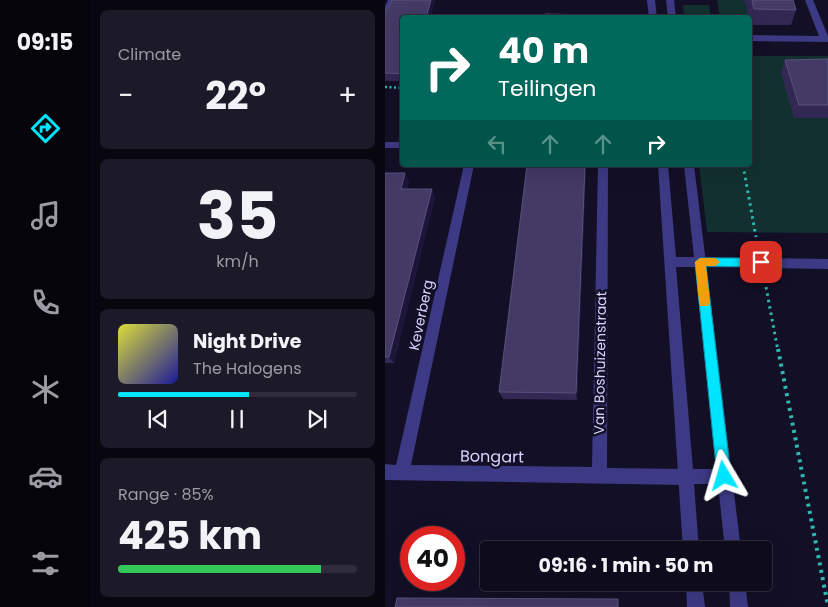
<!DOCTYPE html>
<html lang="en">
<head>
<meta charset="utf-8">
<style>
  :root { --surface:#0e0b1c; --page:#1c1929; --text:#f1f3f6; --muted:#9b9ba3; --line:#2e2b3b; --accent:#00e5ff }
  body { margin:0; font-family:Poppins,sans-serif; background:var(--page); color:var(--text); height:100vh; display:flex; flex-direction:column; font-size:19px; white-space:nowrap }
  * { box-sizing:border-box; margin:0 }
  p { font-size:16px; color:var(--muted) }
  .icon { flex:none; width:28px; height:28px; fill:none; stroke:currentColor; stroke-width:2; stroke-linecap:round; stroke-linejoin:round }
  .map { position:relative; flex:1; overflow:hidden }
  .details { display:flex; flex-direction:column; gap:10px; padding:10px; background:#08060f; width:295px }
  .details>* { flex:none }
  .banner { position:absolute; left:15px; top:15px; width:352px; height:152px; border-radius:5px; box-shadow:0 5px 20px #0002,0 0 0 1px var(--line); background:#00695c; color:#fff; overflow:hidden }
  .speed { position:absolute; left:15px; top:526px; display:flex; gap:10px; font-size:25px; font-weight:700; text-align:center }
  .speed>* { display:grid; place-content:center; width:65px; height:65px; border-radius:50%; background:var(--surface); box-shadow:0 5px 20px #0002,0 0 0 1px var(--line); line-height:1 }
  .speed .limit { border:8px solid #d22; background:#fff; color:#111 }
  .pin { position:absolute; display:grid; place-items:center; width:42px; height:42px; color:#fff; margin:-21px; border-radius:10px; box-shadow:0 2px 8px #0006 }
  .me { position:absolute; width:55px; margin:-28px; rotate:353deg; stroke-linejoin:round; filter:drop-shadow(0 0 4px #0008) }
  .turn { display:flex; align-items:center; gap:18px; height:105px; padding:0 15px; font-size:22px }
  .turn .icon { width:65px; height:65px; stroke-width:2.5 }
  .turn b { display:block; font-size:35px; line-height:42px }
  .lanes { display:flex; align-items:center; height:48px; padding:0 15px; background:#0003; justify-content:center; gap:25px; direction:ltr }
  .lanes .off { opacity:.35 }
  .big { font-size:38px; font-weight:700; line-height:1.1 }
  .details .tile { flex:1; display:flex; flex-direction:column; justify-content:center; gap:8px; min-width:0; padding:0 18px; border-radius:8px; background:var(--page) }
  .details .dial { align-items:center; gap:0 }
  .dial b { font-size:65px; line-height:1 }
  .song { display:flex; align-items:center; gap:15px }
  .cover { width:60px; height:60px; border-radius:8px; background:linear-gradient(135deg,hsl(60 70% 55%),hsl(240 70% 35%)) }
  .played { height:5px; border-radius:2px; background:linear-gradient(90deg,var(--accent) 55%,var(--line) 55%) }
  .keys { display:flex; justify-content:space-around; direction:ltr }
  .heat { display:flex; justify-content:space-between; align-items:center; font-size:28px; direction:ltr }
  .charge { height:8px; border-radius:4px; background:linear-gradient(90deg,#34c759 85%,var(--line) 0) }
  .trip { position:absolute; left:95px; top:541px; width:292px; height:50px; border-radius:5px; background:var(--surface); box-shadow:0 5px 20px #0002,0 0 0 1px var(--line); font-weight:700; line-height:50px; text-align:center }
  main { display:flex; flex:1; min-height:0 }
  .tab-bar { display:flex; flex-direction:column; width:90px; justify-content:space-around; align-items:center; background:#06040b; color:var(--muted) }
  .tab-bar .icon { width:35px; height:35px }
  .tab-bar .current { color:var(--accent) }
  .tab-bar b { font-size:22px; color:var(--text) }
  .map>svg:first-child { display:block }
</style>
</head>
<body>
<main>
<nav class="tab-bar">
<b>09:15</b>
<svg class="icon current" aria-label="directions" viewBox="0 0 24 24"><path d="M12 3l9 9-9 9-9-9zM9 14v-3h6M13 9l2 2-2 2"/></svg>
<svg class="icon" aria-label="music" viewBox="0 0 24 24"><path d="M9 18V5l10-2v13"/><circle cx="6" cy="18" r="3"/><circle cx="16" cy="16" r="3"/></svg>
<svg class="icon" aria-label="phone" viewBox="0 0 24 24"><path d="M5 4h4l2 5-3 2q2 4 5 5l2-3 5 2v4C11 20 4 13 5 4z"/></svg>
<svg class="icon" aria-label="climate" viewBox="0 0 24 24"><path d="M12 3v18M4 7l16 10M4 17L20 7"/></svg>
<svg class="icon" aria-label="car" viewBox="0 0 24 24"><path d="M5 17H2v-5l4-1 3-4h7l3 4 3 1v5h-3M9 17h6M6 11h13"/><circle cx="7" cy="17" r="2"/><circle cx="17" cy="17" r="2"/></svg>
<svg class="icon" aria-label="filters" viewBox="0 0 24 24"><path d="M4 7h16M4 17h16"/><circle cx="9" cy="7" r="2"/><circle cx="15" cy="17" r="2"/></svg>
</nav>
<section class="details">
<div class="tile"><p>Climate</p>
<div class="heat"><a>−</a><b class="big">22°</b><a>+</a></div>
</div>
<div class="tile dial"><b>35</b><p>km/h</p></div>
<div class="tile">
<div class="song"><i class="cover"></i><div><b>Night Drive</b><p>The Halogens</p></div></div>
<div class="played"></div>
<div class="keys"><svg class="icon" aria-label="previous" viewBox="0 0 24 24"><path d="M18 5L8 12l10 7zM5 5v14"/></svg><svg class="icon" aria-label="pause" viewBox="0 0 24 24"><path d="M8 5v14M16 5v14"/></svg><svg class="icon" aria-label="next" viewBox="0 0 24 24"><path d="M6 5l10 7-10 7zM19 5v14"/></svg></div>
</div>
<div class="tile"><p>Range · 85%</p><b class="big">425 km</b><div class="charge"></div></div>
</section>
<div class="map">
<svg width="443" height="607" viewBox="0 0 443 607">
  <rect width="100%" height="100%" fill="#130f26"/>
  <!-- green -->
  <path fill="#12302f" d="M 332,0 L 359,0 L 364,17 L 335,17 Z
    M 298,5 L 324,5 L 326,17 L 299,17 Z
    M 365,56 L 443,56 L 443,233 L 322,232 L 314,165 L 365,165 Z"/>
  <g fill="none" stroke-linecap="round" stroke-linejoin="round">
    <!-- path-far2 -->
    <path stroke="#2fb8b0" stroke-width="2.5" stroke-dasharray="2 2.5" stroke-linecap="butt" d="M 0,87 L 18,88"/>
    <!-- path-far1 -->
    <path stroke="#2fb8b0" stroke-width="3" stroke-dasharray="2.5 4" stroke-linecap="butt" d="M 358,165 L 371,237
      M 381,287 L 393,351"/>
    <!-- path -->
    <path stroke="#2fb8b0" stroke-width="4" stroke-dasharray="3 4.5" stroke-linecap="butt" d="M 393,349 L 443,606"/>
    <!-- minor -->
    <path fill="#3d3a85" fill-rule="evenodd" d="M 3,0 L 11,0 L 4,15 L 0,17 L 0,6 Z
      M 420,0 L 428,0 L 443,36 L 443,42 L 365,41 L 365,35 L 434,36 Z
      M 0,142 L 18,142 L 18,148 L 0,148 Z
      M 79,165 L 89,165 L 26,465 L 207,467 L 213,165 L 223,165 L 222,468 L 300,469 L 305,472 L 308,477 L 305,482 L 300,485 L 0,480 L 0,464 L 11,465 Z
      M 315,257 L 443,259 L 443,269 L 315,267 L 311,265 L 309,262 L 311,259 Z"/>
    <!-- tertiary -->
    <path fill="#3d3a85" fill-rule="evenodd" d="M 262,0 L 270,0 L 272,18 L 264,18 Z
      M 281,0 L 289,0 L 291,18 L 283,18 Z
      M 273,165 L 283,165 L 291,257 L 309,257 L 299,165 L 309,165 L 356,550 L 340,550 L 333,484 L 309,484 L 314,550 L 298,550 ZM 291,267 L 310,267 L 331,469 L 308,469 Z
      M 301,582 L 317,582 L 320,607 L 302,607 Z
      M 344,582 L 360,582 L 363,607 L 345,607 Z"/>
  </g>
  <!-- wall -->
  <path fill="#312854" d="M 7,0 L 50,0 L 45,18 L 18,18 L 18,81 L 0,81 L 0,10 L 3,8 Z
    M 359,0 L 408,0 L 411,10 L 406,25 L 366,25 L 365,18 L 364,18 Z
    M 443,59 L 443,118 L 409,118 L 396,73 L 400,60 Z
    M 201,165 L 192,400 L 118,399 L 114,392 Z
    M 0,173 L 24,182 L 22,189 L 50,197 L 9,363 L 0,363 Z"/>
  <!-- shaded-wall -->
  <path fill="#1d163a" d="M 46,0 L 50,0 L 45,18 L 41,18 Z
    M 200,165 L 201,165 L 192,400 L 191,393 Z
    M 20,173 L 24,182 L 20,197 L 16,189 Z
    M 47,189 L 50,197 L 9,363 L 4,357 Z"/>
  <!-- building -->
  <path fill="#433a66" stroke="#5a527e" d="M 7,0 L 46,0 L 41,18 L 18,18 L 18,74 L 0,73 L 0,10 L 3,8 Z
    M 367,0 L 408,0 L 411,10 L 369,9 Z
    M 160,14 L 206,15 L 206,18 L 160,18 Z
    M 443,59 L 443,105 L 414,105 L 400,60 Z
    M 142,165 L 200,165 L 191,393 L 114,392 Z
    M 0,173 L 20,173 L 16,189 L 47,189 L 4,357 L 0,357 Z
    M 12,598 L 233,599 L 233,607 L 10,607 Z"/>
  <!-- route -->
  <path fill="#00e5ff" stroke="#0095a6" d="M 315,258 L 376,258 L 382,262 L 376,267 L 321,266 L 346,476 L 344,481 L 339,483 L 334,481 L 332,476 L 310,262 Z"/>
  <!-- slow -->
  <path fill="#f59e0b" d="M 315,258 L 330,258 L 335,262 L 330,266 L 321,266 L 325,302 L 323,306 L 315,306 L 314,302 L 310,262 Z"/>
  <g text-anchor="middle" stroke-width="5" stroke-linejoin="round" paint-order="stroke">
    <!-- street labels -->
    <g font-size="14" fill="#d9d4ff" stroke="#130f26">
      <text transform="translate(36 315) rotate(-78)" y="5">Keverberg</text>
      <text transform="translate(215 363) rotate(-89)" y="5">Van Boshuizenstraat</text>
    </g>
    <!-- near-street labels -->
    <g font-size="16" fill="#d9d4ff" stroke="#130f26">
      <text transform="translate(107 456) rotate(1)" y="6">Bongart</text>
    </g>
  </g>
</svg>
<div class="speed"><div class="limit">40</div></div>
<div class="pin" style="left:376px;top:262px;background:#d93025"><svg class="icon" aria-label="arrive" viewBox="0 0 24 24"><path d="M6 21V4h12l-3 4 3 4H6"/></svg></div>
<svg class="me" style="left:339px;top:476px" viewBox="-20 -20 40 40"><path d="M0-17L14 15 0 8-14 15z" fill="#00e5ff" stroke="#fff" stroke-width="4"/></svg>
<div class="trip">09:16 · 1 min · 50 m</div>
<div class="banner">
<div class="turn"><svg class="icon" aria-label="right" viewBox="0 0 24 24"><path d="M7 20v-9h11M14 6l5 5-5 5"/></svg><div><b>40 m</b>Teilingen</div></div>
<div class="lanes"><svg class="icon off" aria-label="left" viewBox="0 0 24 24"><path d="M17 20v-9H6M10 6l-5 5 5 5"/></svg><svg class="icon off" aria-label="ahead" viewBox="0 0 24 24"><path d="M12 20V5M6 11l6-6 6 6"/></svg><svg class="icon off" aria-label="ahead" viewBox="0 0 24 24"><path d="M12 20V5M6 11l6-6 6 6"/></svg><svg class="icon" aria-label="right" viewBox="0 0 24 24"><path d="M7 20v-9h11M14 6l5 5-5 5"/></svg></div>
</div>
</div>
</main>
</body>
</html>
